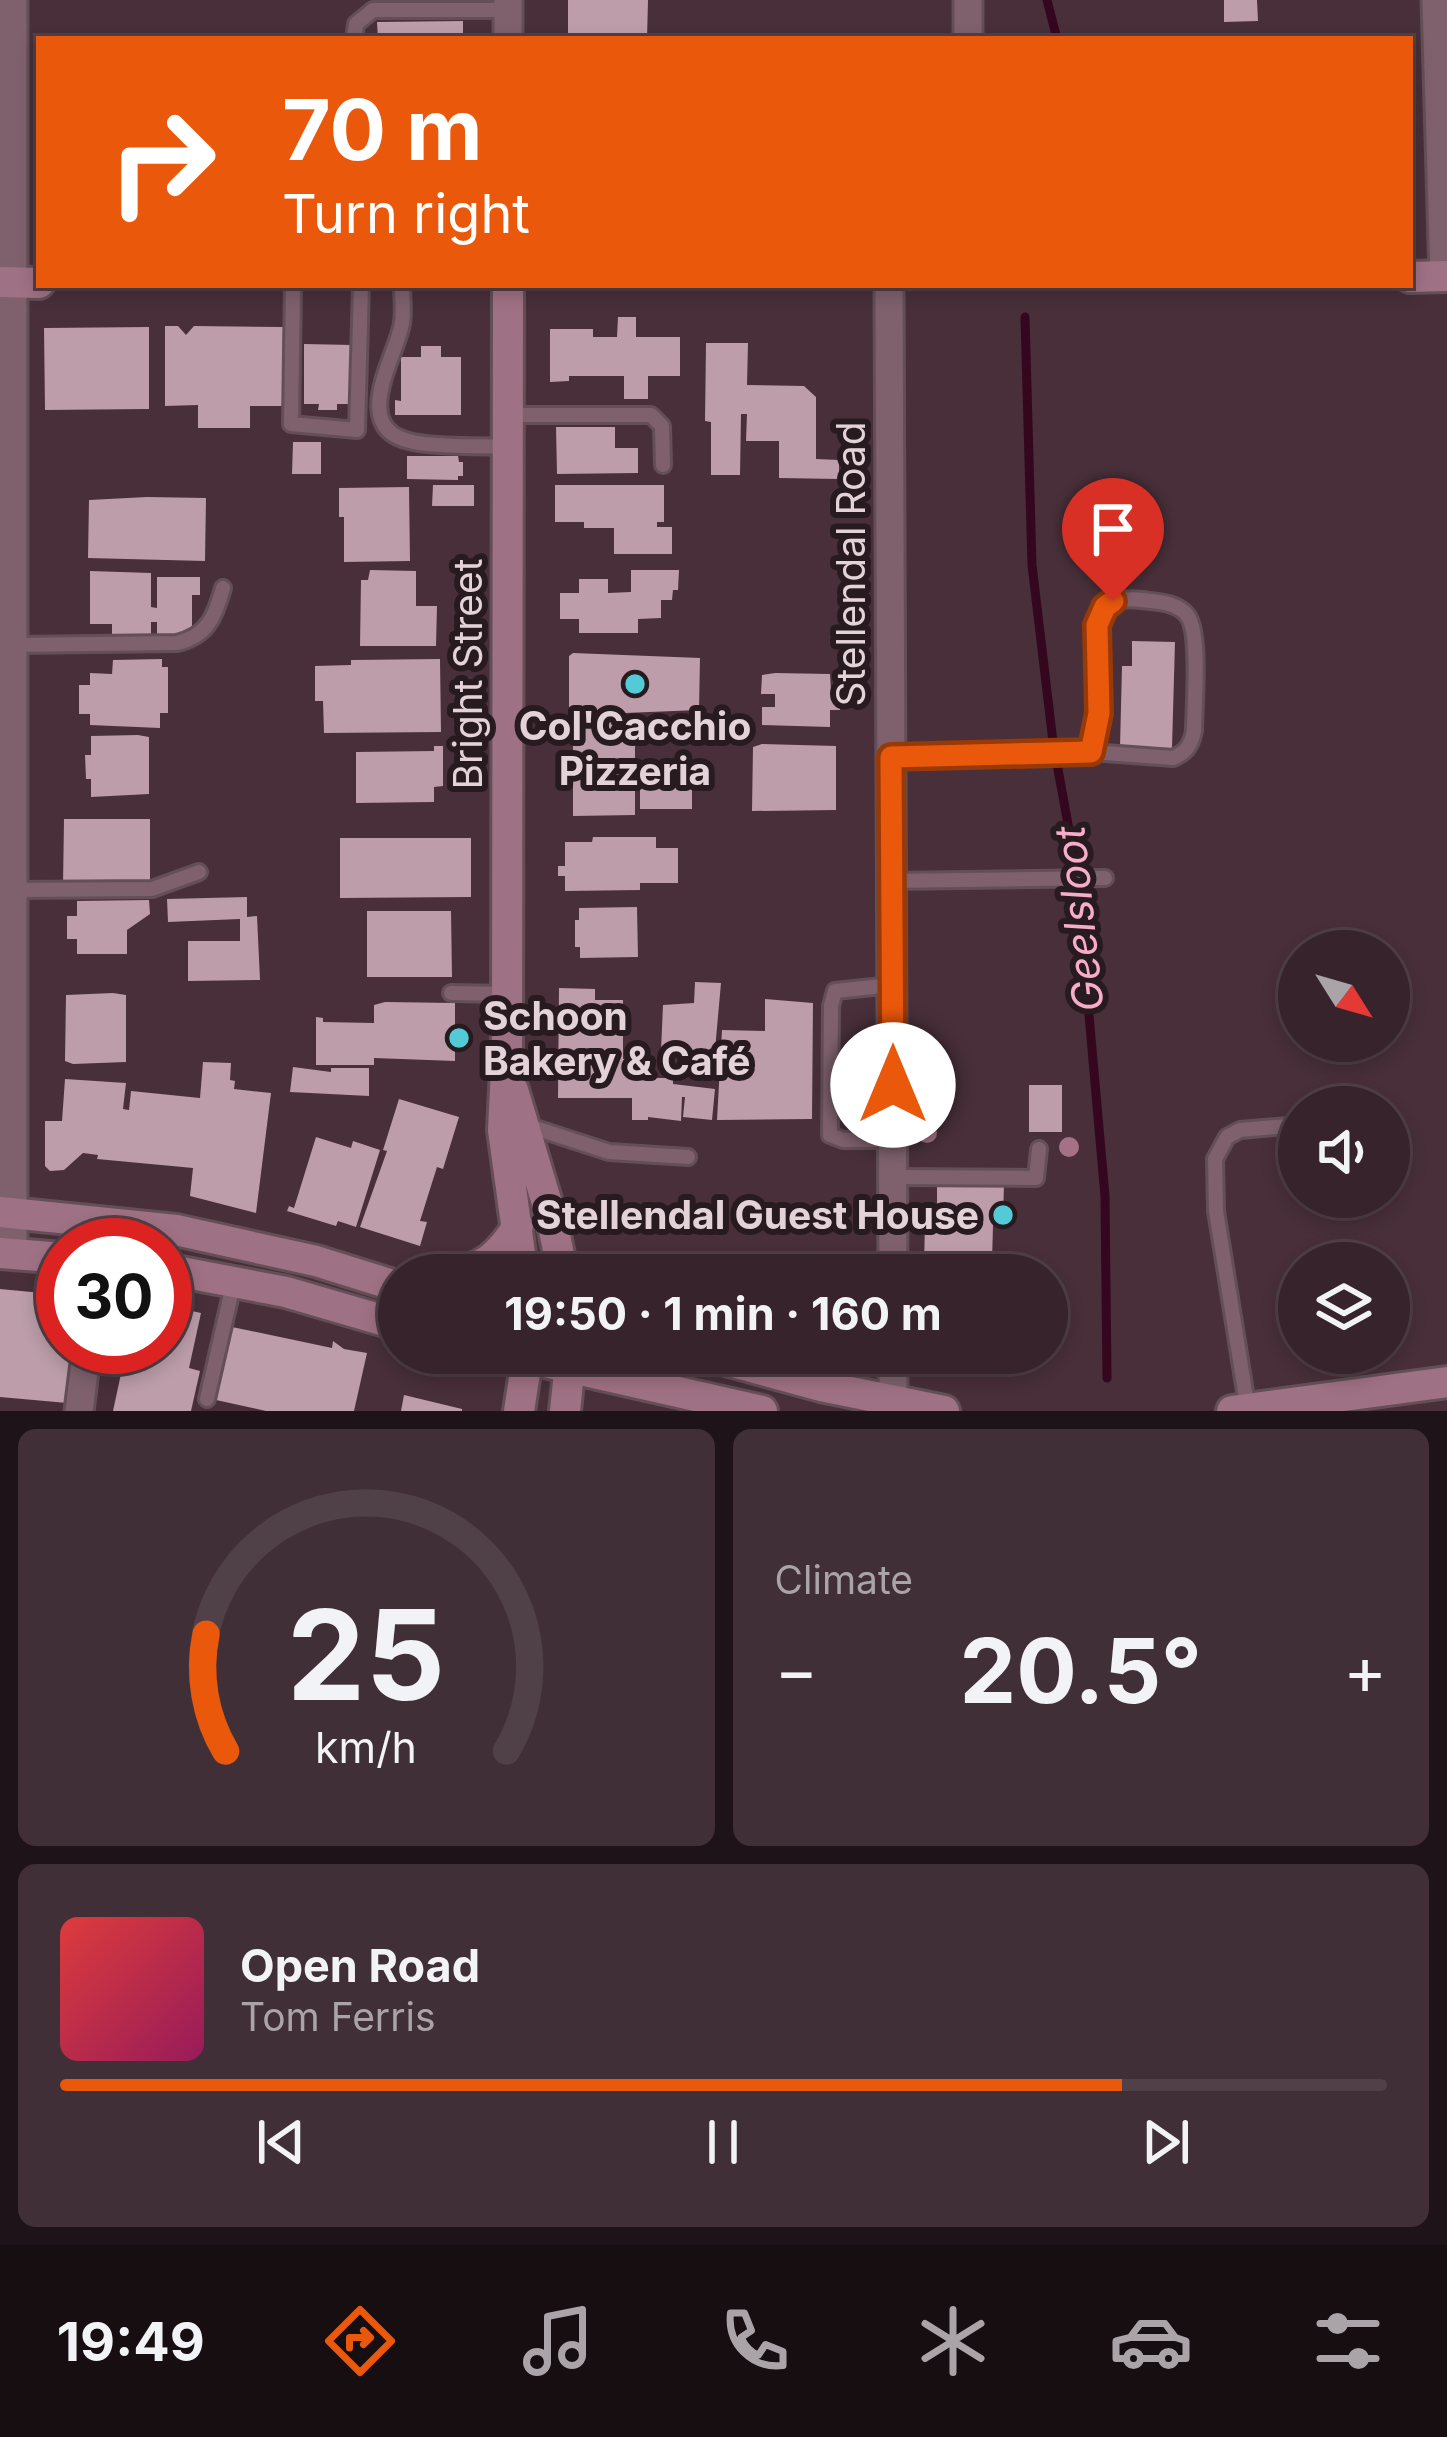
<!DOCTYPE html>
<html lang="en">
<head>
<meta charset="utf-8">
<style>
  :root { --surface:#36232b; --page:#412f37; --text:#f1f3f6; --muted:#aaa4a9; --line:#504047; --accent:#ea580c }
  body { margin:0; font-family:Inter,sans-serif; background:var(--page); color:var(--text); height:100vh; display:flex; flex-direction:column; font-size:45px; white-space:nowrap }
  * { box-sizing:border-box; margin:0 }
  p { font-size:39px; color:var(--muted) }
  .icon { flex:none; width:66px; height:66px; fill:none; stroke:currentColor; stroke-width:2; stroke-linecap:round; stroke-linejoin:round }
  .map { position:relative; height:1411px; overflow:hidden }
  .details { display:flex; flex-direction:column; gap:18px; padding:18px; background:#1e1318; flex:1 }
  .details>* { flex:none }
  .banner { position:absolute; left:36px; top:36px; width:1377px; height:252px; border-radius:0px; box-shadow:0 6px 18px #0003,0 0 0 3px var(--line); background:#ea580c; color:#fff; overflow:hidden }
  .needle { width:78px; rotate:127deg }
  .buttons { position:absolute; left:1278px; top:930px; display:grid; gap:24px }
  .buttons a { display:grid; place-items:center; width:132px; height:132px; border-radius:50%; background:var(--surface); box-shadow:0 6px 18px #0003,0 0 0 3px var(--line); font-size:60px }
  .speed { position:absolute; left:36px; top:1218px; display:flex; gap:24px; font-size:60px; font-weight:700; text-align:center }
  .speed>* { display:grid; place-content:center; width:156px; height:156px; border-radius:50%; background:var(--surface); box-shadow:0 6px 18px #0003,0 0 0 3px var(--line); line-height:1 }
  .speed .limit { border:18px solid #d22; background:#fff; color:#111 }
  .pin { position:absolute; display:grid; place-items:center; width:102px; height:102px; color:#fff; margin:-123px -51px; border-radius:50% 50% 50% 0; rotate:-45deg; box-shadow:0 0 12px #0007 }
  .pin .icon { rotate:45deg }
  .me { position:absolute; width:132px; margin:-66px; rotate:0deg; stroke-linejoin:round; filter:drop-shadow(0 0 9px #0008) }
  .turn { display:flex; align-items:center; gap:42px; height:252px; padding:0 48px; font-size:54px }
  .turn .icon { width:156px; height:156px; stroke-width:2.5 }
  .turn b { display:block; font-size:84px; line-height:102px }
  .big { font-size:90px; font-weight:700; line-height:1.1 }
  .details .card { flex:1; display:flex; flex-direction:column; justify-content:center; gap:18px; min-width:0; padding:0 42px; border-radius:18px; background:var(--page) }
  .details .dial { align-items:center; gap:0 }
  .dial svg { height:312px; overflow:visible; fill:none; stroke:var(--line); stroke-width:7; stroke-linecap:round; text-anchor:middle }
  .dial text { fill:var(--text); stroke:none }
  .song { display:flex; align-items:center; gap:36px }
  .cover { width:144px; height:144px; border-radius:18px; background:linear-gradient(135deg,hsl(0 70% 55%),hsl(330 70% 35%)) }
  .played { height:12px; border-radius:6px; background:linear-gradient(90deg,var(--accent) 80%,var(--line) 80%) }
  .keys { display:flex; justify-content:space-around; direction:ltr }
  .heat { display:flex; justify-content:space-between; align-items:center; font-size:66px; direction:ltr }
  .details .tiles { flex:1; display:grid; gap:18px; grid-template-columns:1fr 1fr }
  .card:last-child { grid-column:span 2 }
  .trip { position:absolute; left:378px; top:1254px; width:690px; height:120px; border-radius:60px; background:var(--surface); box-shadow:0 6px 18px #0003,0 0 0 3px var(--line); font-weight:700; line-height:120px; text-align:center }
  .menu { display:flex; height:192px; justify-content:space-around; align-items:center; background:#160e11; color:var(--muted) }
  .menu .icon { width:84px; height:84px }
  .menu .current { color:var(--accent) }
  .menu b { font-size:54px; color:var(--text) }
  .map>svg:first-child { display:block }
</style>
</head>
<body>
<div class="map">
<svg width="1447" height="1411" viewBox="0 0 1447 1411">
  <rect width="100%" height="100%" fill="#482f39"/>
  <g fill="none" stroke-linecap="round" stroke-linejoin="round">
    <!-- stream -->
    <path stroke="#35071f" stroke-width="9" d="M 1047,0 L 1057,39
      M 1025,317 L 1032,565 L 1053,742 L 1076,868 L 1105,1196 L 1107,1378"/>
  </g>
  <!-- building -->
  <path fill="#bc9da9" d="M 568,0 L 648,0 L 647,39 L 568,39 Z
    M 1224,0 L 1257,0 L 1258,21 L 1224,22 Z
    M 463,21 L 463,39 L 378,39 L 377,22 Z
    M 618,317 L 636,317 L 636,337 L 680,337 L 680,376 L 648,376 L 648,399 L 624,399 L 624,376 L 569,376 L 569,381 L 550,382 L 550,329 L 593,329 L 593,337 L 617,337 Z
    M 165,326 L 178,326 L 186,335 L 194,326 L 283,327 L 282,406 L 250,406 L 250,428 L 198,428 L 198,405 L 165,406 Z
    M 149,327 L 149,409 L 45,410 L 44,328 Z
    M 706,343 L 748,343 L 747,385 L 804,386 L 816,397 L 816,459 L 839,460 L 839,479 L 779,478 L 779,441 L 746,441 L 747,414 L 741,414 L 740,475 L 711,475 L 711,422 L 705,421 Z
    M 304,344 L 353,345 L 353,404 L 337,404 L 337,410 L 318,410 L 319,404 L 304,404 Z
    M 421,346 L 441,346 L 441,357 L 461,357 L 461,415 L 395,415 L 395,400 L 401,401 L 401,357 L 421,357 Z
    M 556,427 L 615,427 L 615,448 L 638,448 L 638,473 L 557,474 Z
    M 293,442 L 321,442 L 321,474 L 292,474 Z
    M 407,456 L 458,456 L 459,462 L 463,462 L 463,476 L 458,476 L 458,480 L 407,479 Z
    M 433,485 L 474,485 L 474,506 L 432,506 Z
    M 555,485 L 664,485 L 664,522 L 657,522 L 657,527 L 672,527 L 672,554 L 614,554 L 614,528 L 584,528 L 584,522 L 555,522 Z
    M 409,487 L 410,561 L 344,562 L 344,517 L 339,517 L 339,488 Z
    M 147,497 L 206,498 L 205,561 L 88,558 L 89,500 Z
    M 370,570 L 416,571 L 416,606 L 437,606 L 436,646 L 360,646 L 361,580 L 368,580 Z
    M 631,570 L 679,570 L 678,590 L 673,590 L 672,600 L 661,600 L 661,618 L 638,619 L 638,633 L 579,633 L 579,619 L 560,619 L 560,593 L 579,593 L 579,579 L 608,579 L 608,593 L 631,592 Z
    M 90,571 L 151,573 L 151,607 L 157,608 L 157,577 L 200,577 L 200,595 L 192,595 L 192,634 L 157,634 L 157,622 L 151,622 L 151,639 L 112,639 L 112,624 L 90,624 Z
    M 1132,641 L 1175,642 L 1172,748 L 1120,747 L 1122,666 L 1132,666 Z
    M 573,653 L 700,658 L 699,710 L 625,713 L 625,738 L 635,738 L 635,815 L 573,816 L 573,738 L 578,738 L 578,715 L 569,713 L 569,656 Z
    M 162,659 L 162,667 L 168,667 L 168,713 L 160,713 L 160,728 L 90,725 L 90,714 L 79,714 L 79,685 L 90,685 L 90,673 L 112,674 L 113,660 Z
    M 440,659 L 441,732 L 324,733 L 323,701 L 315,701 L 315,666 L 351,665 L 351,660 Z
    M 775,673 L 830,674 L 831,691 L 840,691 L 840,710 L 830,710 L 830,727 L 762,725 L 762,707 L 775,707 L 775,694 L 761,694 L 762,675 Z
    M 138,735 L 149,737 L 149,794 L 91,797 L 91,779 L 86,779 L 85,755 L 91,755 L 91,736 Z
    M 762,744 L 836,746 L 836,810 L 752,811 L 753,747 Z
    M 434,746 L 443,746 L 443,786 L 434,787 L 434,802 L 356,803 L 356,752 L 434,751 Z
    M 640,767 L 692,767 L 692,809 L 640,809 Z
    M 64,819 L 150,819 L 150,885 L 63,885 Z
    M 593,837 L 656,837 L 656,848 L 678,848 L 678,883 L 640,883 L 640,890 L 565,891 L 565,876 L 558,876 L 558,866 L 565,866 L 565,842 L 592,842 Z
    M 340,838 L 471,838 L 471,897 L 340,898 Z
    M 247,897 L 247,917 L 257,916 L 260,980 L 188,981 L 188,941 L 240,941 L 240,919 L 168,922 L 167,899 Z
    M 149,900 L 150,914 L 127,930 L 127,954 L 77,954 L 77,939 L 67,939 L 67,916 L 77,916 L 77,901 Z
    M 637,907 L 638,957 L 580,958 L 580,947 L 575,947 L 575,920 L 579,920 L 579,908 Z
    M 367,911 L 451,911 L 452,977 L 367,977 Z
    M 695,982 L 721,983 L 715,1050 L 712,1056 L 671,1055 L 671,1051 L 661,1051 L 663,1005 L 694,1003 Z
    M 559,988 L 595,989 L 595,1000 L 623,1000 L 623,1059 L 649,1059 L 648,1078 L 673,1078 L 673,1084 L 715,1089 L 712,1120 L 683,1117 L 685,1097 L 682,1097 L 681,1121 L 648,1117 L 648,1120 L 632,1120 L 632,1098 L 558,1098 Z
    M 113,993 L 126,995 L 126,1062 L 73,1064 L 65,1061 L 66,995 Z
    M 765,999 L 813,1003 L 812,1119 L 717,1120 L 722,1030 L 765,1031 Z
    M 385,1002 L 455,1003 L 455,1061 L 374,1058 L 374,1065 L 316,1065 L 316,1017 L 323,1018 L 323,1022 L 374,1023 L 374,1005 Z
    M 203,1062 L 231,1063 L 230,1080 L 235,1081 L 234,1089 L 271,1093 L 256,1213 L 190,1196 L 193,1168 L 97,1159 L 98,1155 L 83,1153 L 64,1170 L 50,1171 L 45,1166 L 45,1121 L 62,1121 L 65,1079 L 126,1083 L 123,1109 L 129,1110 L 131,1091 L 200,1098 Z
    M 293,1067 L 331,1072 L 331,1068 L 369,1068 L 369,1096 L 290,1092 Z
    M 1029,1085 L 1062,1085 L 1062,1132 L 1029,1132 Z
    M 399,1099 L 459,1117 L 443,1169 L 437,1167 L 420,1221 L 427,1222 L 420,1246 L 360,1227 L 387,1151 L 383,1150 Z
    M 316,1137 L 351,1148 L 353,1141 L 380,1150 L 356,1227 L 338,1221 L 336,1226 L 287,1211 L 289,1206 L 294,1208 Z
    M 937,1181 L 1004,1182 L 1003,1226 L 993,1225 L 992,1261 L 1003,1261 L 1003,1275 L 936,1275 L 936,1266 L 924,1265 L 925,1223 L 937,1223 Z
    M 1047,1281 L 1057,1281 L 1058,1321 L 1047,1322 Z
    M 0,1289 L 63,1295 L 63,1347 L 73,1347 L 67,1403 L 0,1397 Z
    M 165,1305 L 201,1313 L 189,1368 L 200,1371 L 191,1411 L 113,1411 L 125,1355 L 101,1347 L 165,1347 Z
    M 232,1327 L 332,1348 L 333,1341 L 344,1349 L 367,1353 L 354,1411 L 266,1411 L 216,1400 Z
    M 404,1395 L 462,1409 L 462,1411 L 401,1411 Z"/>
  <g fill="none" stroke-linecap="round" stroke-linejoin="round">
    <defs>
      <path id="lane" d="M 354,39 L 356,24 L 373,10 L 508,10
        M 293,285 L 291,424 L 357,430 L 361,285
        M 402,285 C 402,297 404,311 402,323 C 397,356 347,429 413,442 C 442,448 477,445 507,447
        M 508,415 L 651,415 L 662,426 L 663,465
        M 13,645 L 177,643 C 207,636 215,617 223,588
        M 891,757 L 1091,752 L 1173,758 C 1187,752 1191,745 1194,731 C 1194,707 1201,632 1187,615 C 1177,602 1157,602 1142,600 C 1124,598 1110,599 1099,615 L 1098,713 L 1091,752
        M 892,881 L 1105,878
        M 13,890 L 152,889 L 199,872
        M 892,985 L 835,991 L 831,1006 L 830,1135 L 843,1140 L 893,1140
        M 451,993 L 507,994
        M 523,1124 L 609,1152 L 688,1157
        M 893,1177 L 1036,1178 L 1039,1149
        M 207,1399 L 234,1281
        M 1248,1410 L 1216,1211 L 1215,1159 L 1227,1137 L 1240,1130 L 1299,1125"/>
      <path id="street" d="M 968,0 L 968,39
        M 1436,0 L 1444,277
        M 508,39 L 508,0
        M 889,285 L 893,1275
        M 13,1254 L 13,0
        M 893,1353 L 893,1402
        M 79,1411 L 87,1347"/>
      <path id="secondary" d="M 1410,277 L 1447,276
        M 0,282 L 39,283
        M 508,285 L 507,1051 L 503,1130 L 523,1275
        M 513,1090 L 552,1220 L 563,1275
        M 0,1212 L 176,1230 L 316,1261 L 399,1287
        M 0,1253 L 63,1258
        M 165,1269 L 286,1292 L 399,1325
        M 449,1275 C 484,1269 500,1255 518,1226
        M 505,1353 L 762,1411
        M 700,1353 L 821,1386 L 944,1411
        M 519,1411 L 528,1353
        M 565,1411 L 571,1353
        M 1232,1411 L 1447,1382"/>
    </defs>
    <!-- lane casing -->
    <use href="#lane" stroke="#644f57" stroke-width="20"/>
    <!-- street casing -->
    <use href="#street" stroke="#644f57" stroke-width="33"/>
    <!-- secondary casing -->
    <use href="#secondary" stroke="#644f57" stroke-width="36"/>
    <!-- lane -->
    <use href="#lane" stroke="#7e616c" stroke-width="14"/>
    <!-- street -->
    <use href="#street" stroke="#7e616c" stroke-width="27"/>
    <!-- secondary -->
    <use href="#secondary" stroke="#9f7184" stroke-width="30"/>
  </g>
  <!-- trees -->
  <g fill="#a57186">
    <circle cx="927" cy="1133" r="10"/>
    <circle cx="1069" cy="1147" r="10"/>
  </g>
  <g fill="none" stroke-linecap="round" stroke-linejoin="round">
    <defs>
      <path id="route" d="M 893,1085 L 891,757 L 1091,752 L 1099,713 L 1097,625 L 1105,607 L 1113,601"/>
    </defs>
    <!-- route casing -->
    <use href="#route" stroke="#983908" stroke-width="30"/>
    <!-- route -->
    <use href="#route" stroke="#ea580c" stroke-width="21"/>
  </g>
  <!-- markers -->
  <g fill="#52cbd7" stroke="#271b20" stroke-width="4.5">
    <circle cx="635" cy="684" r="12"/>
    <circle cx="459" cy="1038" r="12"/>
    <circle cx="1003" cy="1215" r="12"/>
  </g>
  <g text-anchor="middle" stroke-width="12" stroke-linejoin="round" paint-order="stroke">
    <!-- street labels -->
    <g font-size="39" fill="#e3d2d8" stroke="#271b20">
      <text transform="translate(851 564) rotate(-90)" y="14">Stellendal Road</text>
      <text transform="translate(468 674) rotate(-90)" y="14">Bright Street</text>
    </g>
    <!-- poi labels -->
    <g font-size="39" font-weight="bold" fill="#e3d2d8" stroke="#271b20">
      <text x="635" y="740">Col'Cacchio<tspan x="635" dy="45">Pizzeria</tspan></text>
      <text x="483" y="1030" text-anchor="start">Schoon<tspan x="483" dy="45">Bakery &amp; Café</tspan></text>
      <text x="979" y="1229" text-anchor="end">Stellendal Guest House</text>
    </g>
    <!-- water labels -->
    <g font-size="42" font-style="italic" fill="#f7acca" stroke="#271b20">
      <text transform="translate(1079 919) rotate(-96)" y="15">Geelsloot</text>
    </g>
  </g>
</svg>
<div class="buttons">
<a><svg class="needle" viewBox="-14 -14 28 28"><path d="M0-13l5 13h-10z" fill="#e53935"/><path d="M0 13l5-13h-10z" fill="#aaa4a9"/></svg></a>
<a><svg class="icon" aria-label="sound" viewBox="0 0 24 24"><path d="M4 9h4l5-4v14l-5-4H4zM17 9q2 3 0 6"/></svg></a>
<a><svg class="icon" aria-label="layers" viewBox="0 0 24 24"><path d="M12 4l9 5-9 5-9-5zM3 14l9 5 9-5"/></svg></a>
</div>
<div class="speed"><div class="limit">30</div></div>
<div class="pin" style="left:1113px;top:601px;background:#d93025"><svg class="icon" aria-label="arrive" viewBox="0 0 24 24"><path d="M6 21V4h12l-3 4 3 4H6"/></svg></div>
<svg class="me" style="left:893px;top:1085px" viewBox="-20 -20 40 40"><circle r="19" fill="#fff"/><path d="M0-13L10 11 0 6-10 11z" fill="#ea580c"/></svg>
<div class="trip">19:50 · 1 min · 160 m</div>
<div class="banner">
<div class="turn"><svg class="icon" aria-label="right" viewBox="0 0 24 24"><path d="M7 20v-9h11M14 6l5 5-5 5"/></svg><div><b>70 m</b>Turn right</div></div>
</div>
</div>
<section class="details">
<div class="tiles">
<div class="card dial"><svg viewBox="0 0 100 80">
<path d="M14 69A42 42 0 1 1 86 69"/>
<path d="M14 69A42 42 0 0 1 9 39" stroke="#ea580c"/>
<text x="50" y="56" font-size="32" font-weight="700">25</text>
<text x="50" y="72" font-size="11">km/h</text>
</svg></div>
<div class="card"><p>Climate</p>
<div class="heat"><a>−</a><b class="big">20.5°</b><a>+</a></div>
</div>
<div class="card">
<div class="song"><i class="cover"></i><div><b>Open Road</b><p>Tom Ferris</p></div></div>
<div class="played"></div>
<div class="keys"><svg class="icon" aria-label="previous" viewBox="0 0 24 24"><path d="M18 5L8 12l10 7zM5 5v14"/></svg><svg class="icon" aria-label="pause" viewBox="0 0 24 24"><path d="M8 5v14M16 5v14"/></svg><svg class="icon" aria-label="next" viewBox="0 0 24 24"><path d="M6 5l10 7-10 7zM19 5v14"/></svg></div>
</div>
</div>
</section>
<nav class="menu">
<b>19:49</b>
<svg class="icon current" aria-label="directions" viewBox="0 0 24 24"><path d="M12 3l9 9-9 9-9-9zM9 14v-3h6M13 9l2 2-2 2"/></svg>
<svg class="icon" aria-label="music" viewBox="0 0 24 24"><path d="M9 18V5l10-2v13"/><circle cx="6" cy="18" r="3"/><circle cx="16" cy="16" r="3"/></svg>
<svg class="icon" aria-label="phone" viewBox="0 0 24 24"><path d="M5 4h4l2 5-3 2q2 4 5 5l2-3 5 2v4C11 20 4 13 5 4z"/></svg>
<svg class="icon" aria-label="climate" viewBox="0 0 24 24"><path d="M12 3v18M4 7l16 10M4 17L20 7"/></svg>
<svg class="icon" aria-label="car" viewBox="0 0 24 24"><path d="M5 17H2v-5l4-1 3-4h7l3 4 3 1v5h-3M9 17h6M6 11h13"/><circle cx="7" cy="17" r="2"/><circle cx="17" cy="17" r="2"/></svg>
<svg class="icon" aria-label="filters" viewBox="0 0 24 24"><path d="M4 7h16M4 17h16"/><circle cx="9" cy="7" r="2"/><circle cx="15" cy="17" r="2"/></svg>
</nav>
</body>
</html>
